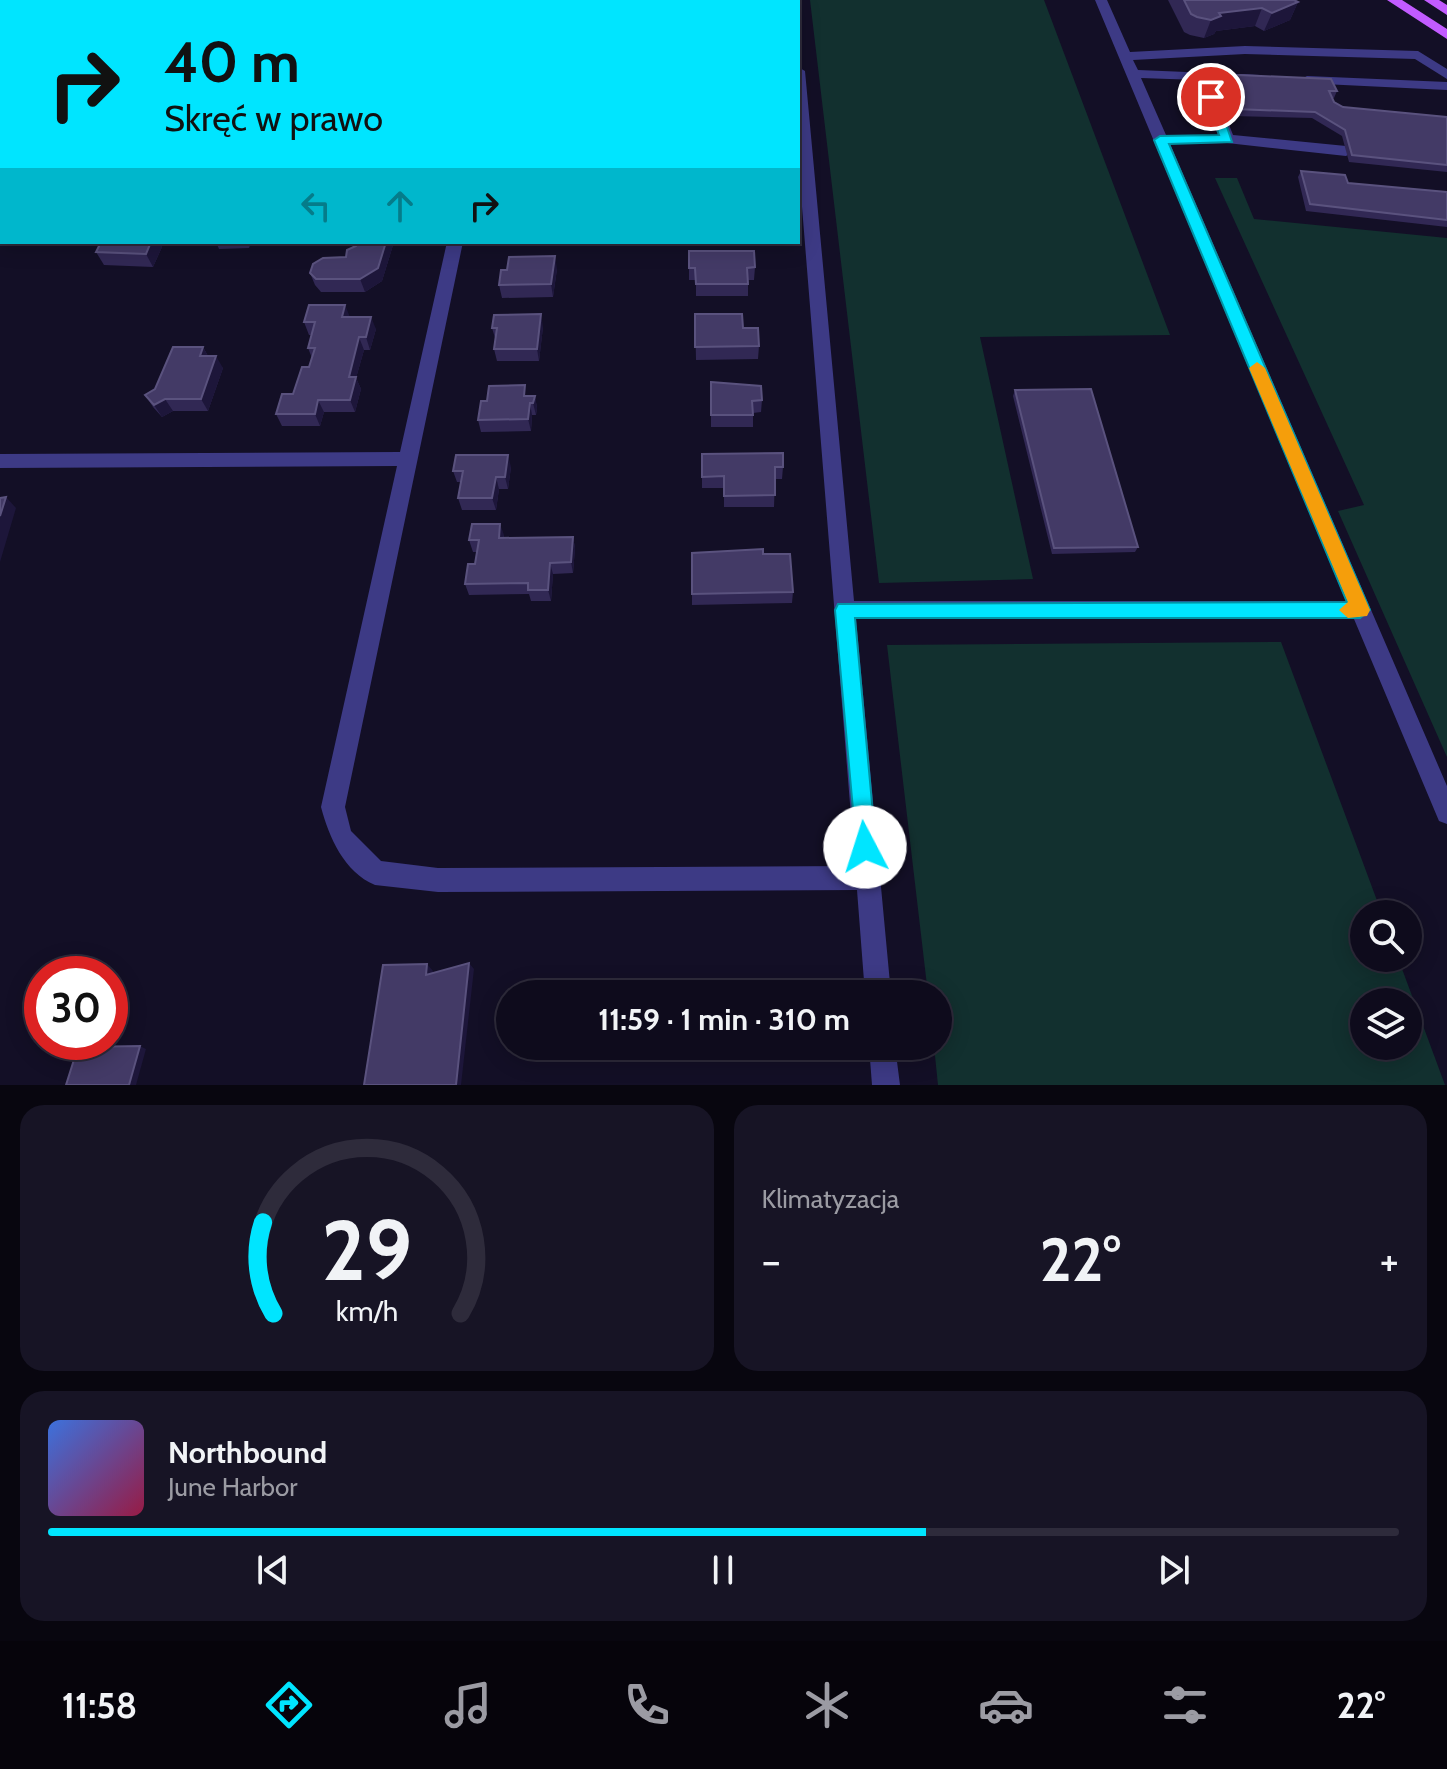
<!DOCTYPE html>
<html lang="pl">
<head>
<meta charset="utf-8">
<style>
  :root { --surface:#0e0b1c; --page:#171425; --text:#f1f3f6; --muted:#9b9ba3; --line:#2e2b3b; --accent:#00e5ff }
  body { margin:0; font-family:Cabin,sans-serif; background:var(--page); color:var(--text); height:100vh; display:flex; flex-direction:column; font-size:30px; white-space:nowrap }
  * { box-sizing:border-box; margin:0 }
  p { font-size:26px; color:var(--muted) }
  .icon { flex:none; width:44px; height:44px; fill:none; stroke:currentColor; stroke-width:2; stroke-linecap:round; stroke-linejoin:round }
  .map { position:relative; height:1085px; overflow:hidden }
  .panel { display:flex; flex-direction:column; gap:20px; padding:20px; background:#08060f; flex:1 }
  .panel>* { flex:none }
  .banner { position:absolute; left:0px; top:0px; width:800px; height:244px; box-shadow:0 4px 20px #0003,0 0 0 2px var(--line); background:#00e5ff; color:#111; overflow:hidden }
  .controls { position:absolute; left:1350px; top:900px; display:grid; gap:16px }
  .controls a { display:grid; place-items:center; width:72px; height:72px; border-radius:50%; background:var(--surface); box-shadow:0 4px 20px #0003,0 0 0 2px var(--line); font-size:40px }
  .speed { position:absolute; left:24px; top:956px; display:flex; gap:16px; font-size:40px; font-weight:700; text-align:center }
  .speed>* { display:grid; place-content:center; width:104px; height:104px; border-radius:50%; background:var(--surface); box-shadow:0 4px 20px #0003,0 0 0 2px var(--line); line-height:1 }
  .speed .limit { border:12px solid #d22; background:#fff; color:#111 }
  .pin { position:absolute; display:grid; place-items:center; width:68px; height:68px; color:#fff; margin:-34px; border:4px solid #fff; border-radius:50%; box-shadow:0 2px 8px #0007 }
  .me { position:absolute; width:88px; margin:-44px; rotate:355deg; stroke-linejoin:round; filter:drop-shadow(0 0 6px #0008) }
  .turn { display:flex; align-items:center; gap:28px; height:168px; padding:0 32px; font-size:36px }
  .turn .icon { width:104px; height:104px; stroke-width:2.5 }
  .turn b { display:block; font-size:56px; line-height:68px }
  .lanes { display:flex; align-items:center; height:76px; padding:0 32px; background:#0003; justify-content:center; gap:40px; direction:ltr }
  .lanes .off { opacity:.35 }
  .big { font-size:60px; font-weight:800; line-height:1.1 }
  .panel .card { flex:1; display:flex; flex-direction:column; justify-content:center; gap:12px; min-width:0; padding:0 28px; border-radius:24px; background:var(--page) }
  .panel .dial { align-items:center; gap:0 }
  .dial svg { height:208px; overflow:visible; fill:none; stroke:var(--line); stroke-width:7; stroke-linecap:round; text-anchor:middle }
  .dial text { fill:var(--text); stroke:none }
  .song { display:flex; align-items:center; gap:24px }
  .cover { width:96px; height:96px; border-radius:12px; background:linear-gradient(135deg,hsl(220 70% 55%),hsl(340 70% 35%)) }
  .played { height:8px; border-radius:4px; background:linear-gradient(90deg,var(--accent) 65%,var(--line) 65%) }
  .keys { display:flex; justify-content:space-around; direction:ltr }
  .heat { display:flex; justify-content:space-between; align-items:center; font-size:44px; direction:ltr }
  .panel .tiles { flex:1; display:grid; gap:20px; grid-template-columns:1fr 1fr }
  .card:last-child { grid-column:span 2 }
  .trip { position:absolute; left:496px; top:980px; width:456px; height:80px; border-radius:40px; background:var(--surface); box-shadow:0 4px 20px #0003,0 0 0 2px var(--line); font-weight:800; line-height:80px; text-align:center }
  .tab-bar { display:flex; height:128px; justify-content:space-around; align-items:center; background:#06040b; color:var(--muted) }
  .tab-bar .icon { width:56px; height:56px }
  .tab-bar .selected { color:var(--accent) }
  .tab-bar b { font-size:36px; color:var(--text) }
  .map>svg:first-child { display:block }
</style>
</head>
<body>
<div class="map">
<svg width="1447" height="1085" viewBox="0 0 1447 1085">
  <rect width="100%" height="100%" fill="#130f26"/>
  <!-- green -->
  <path fill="#12302f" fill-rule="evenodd" d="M 810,0 L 1044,0 L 1170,335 L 980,337 L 1033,579 L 879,583 Z
    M 1215,178 L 1237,178 L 1254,219 L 1447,238 L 1447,757 L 1338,511 L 1364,505 Z
    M 1281,642 L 1382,914 L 1364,914 L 1364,958 L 1398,958 L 1445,1085 L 938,1085 L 934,1046 L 938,1046 L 938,994 L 928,994 L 887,645 ZM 1364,1002 L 1408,1002 L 1408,1046 L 1364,1046 Z"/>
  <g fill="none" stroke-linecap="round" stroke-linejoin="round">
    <!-- minor -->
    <path fill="#3d3a85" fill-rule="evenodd" d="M 497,0 L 509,0 L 509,2 L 497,2 Z
      M 786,0 L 798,0 L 798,2 L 786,2 Z
      M 1095,0 L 1107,0 L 1130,52 L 1245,46 L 1418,51 L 1447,69 L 1447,79 L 1415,59 L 1245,54 L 1133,60 L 1138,70 L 1260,75 L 1262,78 L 1255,82 L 1212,81 L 1233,135 L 1346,146 L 1353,151 L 1346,156 L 1227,143 L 1170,144 L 1447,786 L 1447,824 L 1439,821 L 1354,619 L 856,619 L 891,994 L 865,994 L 857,890 L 438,892 L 375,885 C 344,872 329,837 321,807 L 397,466 L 0,468 L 0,454 L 400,452 L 447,242 L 463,242 L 345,807 L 351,831 L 381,861 L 438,868 L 855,866 L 798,157 L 798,67 L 805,71 L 854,601 L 1346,601 ZM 1141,78 L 1198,80 L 1218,135 L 1166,135 Z
      M 1307,76 L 1447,82 L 1447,90 L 1302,83 L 1300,80 Z
      M 0,87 L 2,87 L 0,99 Z
      M 0,179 L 2,179 L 2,189 L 0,189 Z
      M 869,1046 L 895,1046 L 900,1085 L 872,1085 Z"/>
    <!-- major -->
    <path fill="#c25bff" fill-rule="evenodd" d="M 1387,0 L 1402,0 L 1447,29 L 1447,39 Z
      M 1424,0 L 1439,0 L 1447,5 L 1447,15 Z"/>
  </g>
  <!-- wall -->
  <path fill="#312854" d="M 1168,0 L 1294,0 L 1298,2 L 1290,20 L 1264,31 L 1255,26 L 1216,31 L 1214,34 L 1204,38 L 1190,35 L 1184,32 Z
    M 1224,84 L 1337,91 L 1334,98 L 1332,98 L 1334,102 L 1343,107 L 1447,117 L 1447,172 L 1349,162 L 1342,136 L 1312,118 L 1232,116 L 1221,90 Z
    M 1301,171 L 1348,183 L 1447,192 L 1447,227 L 1306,211 L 1298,177 Z
    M 101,242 L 170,242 L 159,242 L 162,247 L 153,267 L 104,265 L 96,252 Z
    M 216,242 L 251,242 L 249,248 L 219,249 Z
    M 351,242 L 394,242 L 382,281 L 365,292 L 321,292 L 315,285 L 310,273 L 346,257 L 353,248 Z
    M 689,251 L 755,267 L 754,280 L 748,280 L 748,296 L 696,296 L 696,280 L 689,280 Z
    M 557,269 L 553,297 L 502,298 L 499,285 Z
    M 695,314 L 759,346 L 758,359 L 696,360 Z
    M 349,317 L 376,329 L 370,350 L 364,350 L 356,378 L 361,389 L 355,412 L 324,412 L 320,426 L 282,426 L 276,414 L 293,394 L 309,367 L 312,358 L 308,348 L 311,335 L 309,335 L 304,322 Z
    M 543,327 L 539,361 L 497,361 L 494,349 L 496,341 L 492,328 Z
    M 203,347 L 208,356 L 223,368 L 208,411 L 173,411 L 162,417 L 153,407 L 145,395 L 155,389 Z
    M 711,382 L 762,400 L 761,412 L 753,413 L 753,427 L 711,427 Z
    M 1015,390 L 1138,547 L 1135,552 L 1052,554 L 1013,396 Z
    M 528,396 L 535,396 L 537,408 L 536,415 L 532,415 L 531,431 L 481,432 L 478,420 Z
    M 702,454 L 783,467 L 782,479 L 775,479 L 774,507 L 724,507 L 724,488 L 702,488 Z
    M 511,467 L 508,489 L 499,489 L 496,510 L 462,510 L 458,498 L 461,482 L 457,482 L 453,471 Z
    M 504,535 L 504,538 L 573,537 L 575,548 L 573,573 L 553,574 L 551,601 L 531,601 L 529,594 L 469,595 L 465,584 L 475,564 L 477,552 L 473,552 L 469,540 Z
    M 692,553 L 763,554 L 793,592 L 792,603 L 692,605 Z"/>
  <!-- shaded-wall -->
  <path fill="#1d163a" d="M 1298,2 L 1290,20 L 1264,31 L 1272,13 Z
    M 1262,8 L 1255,26 L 1216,31 L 1214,34 L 1204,38 L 1211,20 L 1219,13 Z
    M 151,242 L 159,242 L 162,247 L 153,267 L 146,254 Z
    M 386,242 L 394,242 L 382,281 L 365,292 L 360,279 Z
    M 555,256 L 557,269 L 553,297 L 551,284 Z
    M 345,305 L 350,317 L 342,317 Z
    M 541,314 L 543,327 L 539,361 L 537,349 Z
    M 371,317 L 376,329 L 370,350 L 366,337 Z
    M 359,337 L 364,350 L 356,378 L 361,389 L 355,412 L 350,400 L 349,377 Z
    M 203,347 L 210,360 L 200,356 Z
    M 216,356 L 223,368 L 208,411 L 201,399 Z
    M 535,396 L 537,408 L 536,415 L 533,403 Z
    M 165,399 L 173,411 L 162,417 L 154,405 Z
    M 318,400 L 324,412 L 320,426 L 315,414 Z
    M 530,403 L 532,415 L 531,431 L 528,419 Z
    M 508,455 L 511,467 L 508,489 L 505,477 Z
    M 496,477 L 499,489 L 496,510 L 492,498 Z
    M 6,497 L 16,508 L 0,562 L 0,516 Z
    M 500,524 L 504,535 L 502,549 L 499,538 Z
    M 573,537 L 575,548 L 573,573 L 571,562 Z
    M 550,563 L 553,574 L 551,601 L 548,590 Z
    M 469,963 L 474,969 L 461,1085 L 456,1085 Z
    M 427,964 L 433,971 L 432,981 L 426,975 Z
    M 140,1046 L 146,1049 L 136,1085 L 129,1085 Z"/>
  <!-- building -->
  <path fill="#433a66" stroke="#5a527e" stroke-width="2" d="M 125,0 L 190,0 L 189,2 L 123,2 Z
    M 552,0 L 587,0 L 587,1 L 552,2 Z
    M 694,0 L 739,0 L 717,1 L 717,2 L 694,2 Z
    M 1184,0 L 1294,0 L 1298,2 L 1272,13 L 1262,8 L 1219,13 L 1221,16 L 1211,20 L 1197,17 L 1191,14 Z
    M 1239,75 L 1331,79 L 1337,91 L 1329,91 L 1334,102 L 1343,107 L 1447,117 L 1447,165 L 1352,155 L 1345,130 L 1315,112 L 1235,109 L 1224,84 L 1229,77 Z
    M 1301,171 L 1345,175 L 1348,183 L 1447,192 L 1447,220 L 1310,204 Z
    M 101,242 L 151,242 L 146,254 L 96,252 Z
    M 351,242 L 386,242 L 378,268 L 360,279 L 316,279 L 310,273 L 313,264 L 323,258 L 346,257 L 347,250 L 356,246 L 357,243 Z
    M 689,251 L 754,251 L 755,267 L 747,268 L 748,284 L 696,284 L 695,268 L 689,268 Z
    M 555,256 L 551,284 L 499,285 L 501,270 L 507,270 L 509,257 Z
    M 309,305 L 345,305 L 342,317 L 371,317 L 366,337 L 359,337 L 349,377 L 356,377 L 350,400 L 318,400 L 315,414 L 276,414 L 282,394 L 293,394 L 302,367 L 309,367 L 315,348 L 308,348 L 315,322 L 304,322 Z
    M 541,314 L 537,349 L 494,349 L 497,328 L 492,328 L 494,315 Z
    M 695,314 L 742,314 L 743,328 L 758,328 L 759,346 L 695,347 Z
    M 173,347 L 203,347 L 200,356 L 216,356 L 201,399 L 165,399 L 154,405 L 145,395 L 155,389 Z
    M 711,382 L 761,386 L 762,400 L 752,401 L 753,415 L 711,415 Z
    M 525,385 L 524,396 L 535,396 L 533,403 L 530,403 L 528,419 L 478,420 L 481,401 L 487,401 L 489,386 Z
    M 1091,389 L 1138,547 L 1054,548 L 1015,390 Z
    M 783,453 L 783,467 L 775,467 L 775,495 L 724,496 L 724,476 L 702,477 L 702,454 Z
    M 456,455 L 508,455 L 505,477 L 496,477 L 492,498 L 458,498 L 463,471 L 453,471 Z
    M 6,497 L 0,516 L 0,498 Z
    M 472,524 L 500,524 L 499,538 L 573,537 L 571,562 L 550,563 L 548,590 L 528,590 L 528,583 L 465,584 L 468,564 L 475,564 L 479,540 L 469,540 Z
    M 763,549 L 763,554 L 790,554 L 793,592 L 692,594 L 692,553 Z
    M 469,963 L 456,1085 L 364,1085 L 383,965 L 427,964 L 426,975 Z
    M 140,1046 L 129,1085 L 66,1085 L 78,1047 Z"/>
  <!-- route -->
  <path fill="#00e5ff" stroke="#0095a6" stroke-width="2" d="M 1211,93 L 1217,97 L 1232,142 L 1169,144 L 1370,610 L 1360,618 L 855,618 L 876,847 L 872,854 L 865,857 L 857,854 L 835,610 L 838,604 L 1347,602 L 1154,140 L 1160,136 L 1219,135 L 1205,97 Z"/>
  <!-- slow -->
  <path fill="#f59e0b" d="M 1257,362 L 1265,368 L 1370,610 L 1367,616 L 1348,618 L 1339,610 L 1348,602 L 1249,368 Z"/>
</svg>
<div class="controls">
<a><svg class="icon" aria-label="search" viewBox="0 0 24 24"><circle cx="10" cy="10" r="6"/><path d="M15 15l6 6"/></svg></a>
<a><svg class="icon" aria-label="layers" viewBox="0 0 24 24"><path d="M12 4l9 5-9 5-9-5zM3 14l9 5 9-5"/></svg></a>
</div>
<div class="speed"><div class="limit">30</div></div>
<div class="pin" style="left:1211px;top:97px;background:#d93025"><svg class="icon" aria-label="arrive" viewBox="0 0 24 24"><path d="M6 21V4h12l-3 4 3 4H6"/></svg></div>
<svg class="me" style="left:865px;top:847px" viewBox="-20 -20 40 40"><circle r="19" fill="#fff"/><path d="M0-13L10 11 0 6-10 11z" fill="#00e5ff"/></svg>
<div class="trip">11:59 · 1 min · 310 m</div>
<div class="banner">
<div class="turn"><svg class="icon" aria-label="right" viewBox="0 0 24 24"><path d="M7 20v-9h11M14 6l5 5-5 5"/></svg><div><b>40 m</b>Skręć w prawo</div></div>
<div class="lanes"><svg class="icon off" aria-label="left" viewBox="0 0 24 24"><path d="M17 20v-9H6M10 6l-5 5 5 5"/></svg><svg class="icon off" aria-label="ahead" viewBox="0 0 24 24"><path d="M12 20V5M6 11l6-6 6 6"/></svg><svg class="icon" aria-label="right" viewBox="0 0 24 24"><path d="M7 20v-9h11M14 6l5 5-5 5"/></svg></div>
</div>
</div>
<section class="panel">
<div class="tiles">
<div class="card dial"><svg viewBox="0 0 100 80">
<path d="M14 69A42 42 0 1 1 86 69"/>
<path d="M14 69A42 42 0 0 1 10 34" stroke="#00e5ff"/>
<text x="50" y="56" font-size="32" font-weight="700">29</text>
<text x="50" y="72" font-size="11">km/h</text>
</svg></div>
<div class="card"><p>Klimatyzacja</p>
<div class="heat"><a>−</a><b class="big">22°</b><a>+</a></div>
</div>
<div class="card">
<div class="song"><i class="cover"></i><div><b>Northbound</b><p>June Harbor</p></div></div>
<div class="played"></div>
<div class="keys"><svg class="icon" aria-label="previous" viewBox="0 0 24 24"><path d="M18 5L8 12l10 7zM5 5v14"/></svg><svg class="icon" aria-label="pause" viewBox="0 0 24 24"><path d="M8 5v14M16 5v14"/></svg><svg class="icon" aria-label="next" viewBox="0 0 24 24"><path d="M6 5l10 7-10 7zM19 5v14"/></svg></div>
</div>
</div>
</section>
<nav class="tab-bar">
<b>11:58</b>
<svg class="icon selected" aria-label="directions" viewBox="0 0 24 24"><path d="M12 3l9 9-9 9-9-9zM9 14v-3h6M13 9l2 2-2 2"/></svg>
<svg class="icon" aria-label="music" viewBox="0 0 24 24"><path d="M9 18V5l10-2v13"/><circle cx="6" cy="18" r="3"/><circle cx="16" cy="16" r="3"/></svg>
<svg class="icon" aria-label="phone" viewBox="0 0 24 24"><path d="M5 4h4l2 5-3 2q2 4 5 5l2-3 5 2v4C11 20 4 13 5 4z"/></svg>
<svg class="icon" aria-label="climate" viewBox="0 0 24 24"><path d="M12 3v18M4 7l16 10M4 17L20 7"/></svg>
<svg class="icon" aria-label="car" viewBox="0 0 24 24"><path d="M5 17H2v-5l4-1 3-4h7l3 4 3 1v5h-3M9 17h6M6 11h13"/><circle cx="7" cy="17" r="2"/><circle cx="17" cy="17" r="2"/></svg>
<svg class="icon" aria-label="filters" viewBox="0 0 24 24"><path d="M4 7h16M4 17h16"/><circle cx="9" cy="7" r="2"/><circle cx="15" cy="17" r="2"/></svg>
<b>22°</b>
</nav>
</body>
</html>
